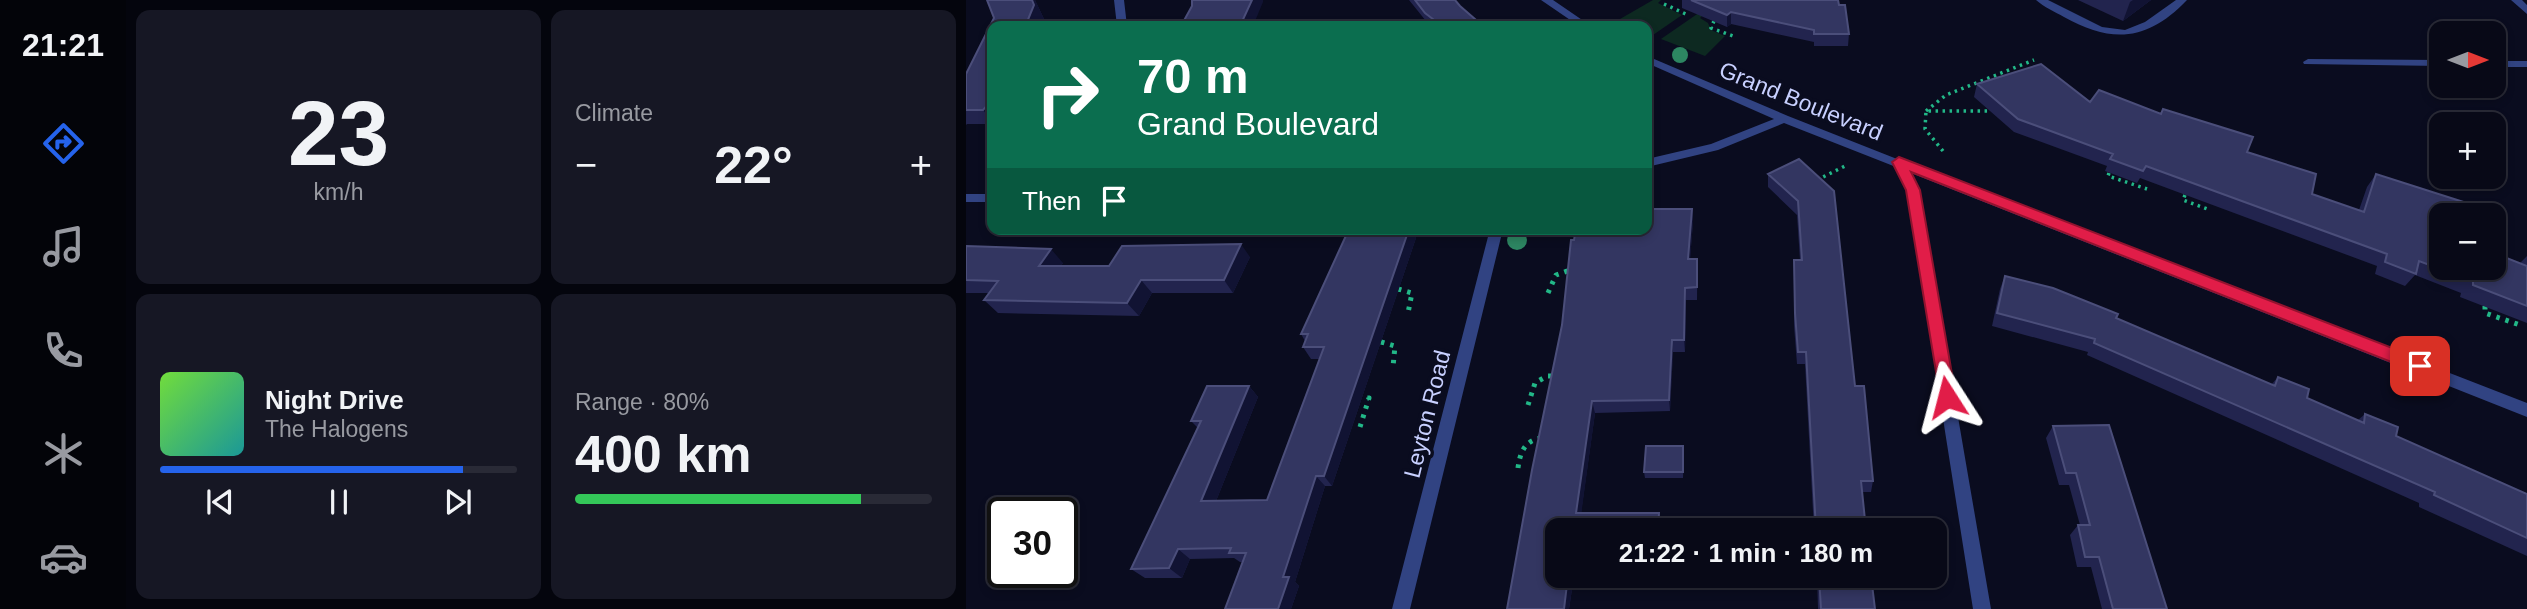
<!DOCTYPE html>
<html lang="en">
<head>
<meta charset="utf-8">
<style>
  :root { --surface:#080917; --page:#161724; --text:#f1f3f6; --muted:#989aa1; --line:#292a36; --accent:#2563eb }
  body { margin:0; font-family:Helvetica,sans-serif; background:var(--page); color:var(--text); height:100vh; display:flex; flex-direction:column; font-size:26px; white-space:nowrap }
  * { box-sizing:border-box; margin:0 }
  p { font-size:23px; color:var(--muted) }
  .icon { flex:none; width:38px; height:38px; fill:none; stroke:currentColor; stroke-width:2; stroke-linecap:round; stroke-linejoin:round }
  .map { position:relative; flex:1; overflow:hidden }
  .panel { display:flex; flex-direction:column; gap:10px; padding:10px; background:#04050d; width:840px }
  .panel>* { flex:none }
  .banner { position:absolute; left:21px; top:21px; width:665px; height:214px; border-radius:14px; box-shadow:0 4px 10px #0003,0 0 0 2px var(--line); background:#0b6e4f; color:#fff; overflow:hidden }
  .needle { width:46px; rotate:90deg }
  .controls { position:absolute; left:1463px; top:21px; display:grid; gap:14px }
  .controls a { display:grid; place-items:center; width:77px; height:77px; border-radius:14px; background:var(--surface); box-shadow:0 4px 10px #0003,0 0 0 2px var(--line); font-size:35px }
  .speed { position:absolute; left:21px; top:497px; display:flex; gap:14px; font-size:35px; font-weight:700; text-align:center }
  .speed>* { display:grid; place-content:center; width:91px; height:91px; border-radius:50%; background:var(--surface); box-shadow:0 4px 10px #0003,0 0 0 2px var(--line); line-height:1 }
  .speed .limit { border:4px solid #111; border-radius:10px; background:#fff; color:#111 }
  .pin { position:absolute; display:grid; place-items:center; width:60px; height:60px; color:#fff; margin:-30px; border-radius:14px; box-shadow:0 4px 10px #0006 }
  .me { position:absolute; width:77px; margin:-38px; rotate:351deg; stroke-linejoin:round; filter:drop-shadow(0 0 5px #0008) }
  .turn { display:flex; align-items:center; gap:24px; height:147px; padding:0 35px; font-size:32px }
  .turn .icon { width:91px; height:91px; stroke-width:2.5 }
  .turn b { display:block; font-size:49px; line-height:60px }
  .then { display:flex; align-items:center; height:66px; padding:0 35px; background:#0003; gap:14px; font-size:26px }
  .big { font-size:52px; font-weight:800; line-height:1.1 }
  .panel .tile { flex:1; display:flex; flex-direction:column; justify-content:center; gap:10px; min-width:0; padding:0 24px; border-radius:14px; background:var(--page) }
  .panel .dial { align-items:center; gap:0 }
  .dial b { font-size:91px; line-height:1 }
  .song { display:flex; align-items:center; gap:21px }
  .cover { width:84px; height:84px; border-radius:10px; background:linear-gradient(135deg,hsl(100 70% 55%),hsl(180 70% 35%)) }
  .played { height:7px; border-radius:4px; background:linear-gradient(90deg,var(--accent) 85%,var(--line) 85%) }
  .keys { display:flex; justify-content:space-around; direction:ltr }
  .heat { display:flex; justify-content:space-between; align-items:center; font-size:38px; direction:ltr }
  .charge { height:10px; border-radius:5px; background:linear-gradient(90deg,#34c759 80%,var(--line) 0) }
  .panel .tiles { flex:1; display:grid; gap:10px; grid-template-columns:repeat(2,1fr) }
  .trip { position:absolute; left:579px; top:518px; width:402px; height:70px; border-radius:14px; background:var(--surface); box-shadow:0 4px 10px #0003,0 0 0 2px var(--line); font-weight:800; line-height:70px; text-align:center }
  main { display:flex; flex:1; min-height:0 }
  .tabs { display:flex; flex-direction:column; width:126px; justify-content:space-around; align-items:center; background:#030409; color:var(--muted) }
  .tabs .icon { width:49px; height:49px }
  .tabs .selected { color:var(--accent) }
  .tabs b { font-size:32px; color:var(--text) }
  .map>svg:first-child { display:block }
</style>
</head>
<body>
<main>
<nav class="tabs">
<b>21:21</b>
<svg class="icon selected" aria-label="directions" viewBox="0 0 24 24"><path d="M12 3l9 9-9 9-9-9zM9 14v-3h6M13 9l2 2-2 2"/></svg>
<svg class="icon" aria-label="music" viewBox="0 0 24 24"><path d="M9 18V5l10-2v13"/><circle cx="6" cy="18" r="3"/><circle cx="16" cy="16" r="3"/></svg>
<svg class="icon" aria-label="phone" viewBox="0 0 24 24"><path d="M5 4h4l2 5-3 2q2 4 5 5l2-3 5 2v4C11 20 4 13 5 4z"/></svg>
<svg class="icon" aria-label="climate" viewBox="0 0 24 24"><path d="M12 3v18M4 7l16 10M4 17L20 7"/></svg>
<svg class="icon" aria-label="car" viewBox="0 0 24 24"><path d="M5 17H2v-5l4-1 3-4h7l3 4 3 1v5h-3M9 17h6M6 11h13"/><circle cx="7" cy="17" r="2"/><circle cx="17" cy="17" r="2"/></svg>
</nav>
<section class="panel">
<div class="tiles">
<div class="tile dial"><b>23</b><p>km/h</p></div>
<div class="tile"><p>Climate</p>
<div class="heat"><a>−</a><b class="big">22°</b><a>+</a></div>
</div>
<div class="tile">
<div class="song"><i class="cover"></i><div><b>Night Drive</b><p>The Halogens</p></div></div>
<div class="played"></div>
<div class="keys"><svg class="icon" aria-label="previous" viewBox="0 0 24 24"><path d="M18 5L8 12l10 7zM5 5v14"/></svg><svg class="icon" aria-label="pause" viewBox="0 0 24 24"><path d="M8 5v14M16 5v14"/></svg><svg class="icon" aria-label="next" viewBox="0 0 24 24"><path d="M6 5l10 7-10 7zM19 5v14"/></svg></div>
</div>
<div class="tile"><p>Range · 80%</p><b class="big">400 km</b><div class="charge"></div></div>
</div>
</section>
<div class="map">
<svg width="1561" height="609" viewBox="0 0 1561 609">
  <rect width="100%" height="100%" fill="#0a0c1f"/>
  <!-- green -->
  <path fill="#0d2921" d="M 687,0 L 695,0 L 692,3 L 716,15 L 687,35 L 681,32 L 681,26 L 668,26 L 654,19 Z
    M 750,1 L 734,18 L 742,23 L 745,30 L 759,36 L 739,56 L 695,39 Z"/>
  <g fill="none" stroke-linecap="round" stroke-linejoin="round">
    <!-- path-far1 -->
    <path stroke="#22b888" stroke-width="3.5" stroke-dasharray="2.5 4.5" stroke-linecap="butt" d="M 698,4 L 722,15
      M 748,21 L 745,28 L 767,36
      M 960,111 L 980,95 L 1068,60
      M 977,151 L 959,129 L 960,111 L 1024,111
      M 1143,173 L 1142,176 L 1181,189
      M 851,180 L 881,165
      M 1219,195 L 1217,200 L 1244,210"/>
    <!-- path -->
    <path stroke="#22b888" stroke-width="5" stroke-dasharray="3.5 6" stroke-linecap="butt" d="M 432,289 L 446,293 L 442,313
      M 582,293 L 590,275 L 604,270
      M 1519,306 L 1519,313 L 1557,326
      M 415,342 L 429,346 L 427,367
      M 562,405 L 569,383 L 581,376 L 589,376
      M 394,427 L 403,398 L 396,398
      M 552,468 C 554,452 559,440 576,438"/>
    <!-- service -->
    <path fill="#314382" fill-rule="evenodd" d="M 1070,0 L 1082,0 L 1136,27 L 1159,30 L 1179,22 L 1210,0 L 1221,0 C 1182,41 1146,44 1098,17 C 1089,12 1078,7 1070,0 Z
      M 1545,0 L 1556,0 L 1561,5 L 1561,14 Z
      M 1342,59 L 1475,60 L 1475,66 L 1338,64 L 1337,62 Z
      M 1528,61 L 1561,61 L 1561,67 L 1528,67 Z"/>
    <!-- minor -->
    <path fill="#314382" fill-rule="evenodd" d="M 148,0 L 158,0 L 161,26 L 151,26 Z
      M 575,0 L 587,0 L 625,26 L 613,26 Z
      M 681,56 L 822,116 L 931,159 L 937,159 L 939,162 L 1561,403 L 1561,417 L 945,173 L 953,190 L 1025,609 L 1007,609 L 941,190 L 930,167 L 818,123 L 752,150 L 681,167 L 681,159 L 745,144 L 808,119 L 681,63 Z
      M 0,194 L 26,194 L 26,202 L 0,202 Z
      M 524,229 L 537,229 L 444,609 L 426,609 Z"/>
  </g>
  <!-- trees -->
  <g fill="#2d8662">
    <circle cx="714" cy="55" r="8"/>
    <circle cx="551" cy="240" r="10"/>
  </g>
  <!-- wall -->
  <path fill="#22244e" d="M 21,0 L 69,0 L 78,19 L 75,26 L 26,26 L 26,124 L 1,124 L 0,125 L 0,74 L 28,18 Z
    M 443,0 L 489,0 L 494,6 L 517,26 L 464,26 Z
    M 716,0 L 872,0 L 873,5 L 883,34 L 882,46 L 848,46 L 848,42 L 765,24 L 761,27 L 716,8 Z
    M 1112,0 L 1185,0 L 1157,21 Z
    M 1011,84 L 1124,102 L 1281,152 L 1346,194 L 1393,210 L 1401,187 L 1410,174 L 1475,268 L 1554,263 L 1561,256 L 1561,323 L 1494,297 L 1495,293 L 1449,275 L 1439,286 L 1409,274 L 1411,266 L 1174,178 L 1171,183 L 1139,171 L 1141,166 L 1048,132 L 1008,97 Z
    M 833,159 L 889,386 L 907,481 L 905,492 L 896,492 L 900,530 L 848,530 L 839,364 L 831,364 L 828,326 L 828,260 L 834,260 L 831,215 L 802,187 L 802,174 Z
    M 681,209 L 726,209 L 727,222 L 724,259 L 731,259 L 731,300 L 720,300 L 719,352 L 707,352 L 704,411 L 629,413 L 615,513 L 693,513 L 695,523 L 695,530 L 592,530 L 592,576 L 608,576 L 603,609 L 541,609 L 566,470 L 596,325 L 605,240 L 608,240 L 610,229 L 681,229 Z
    M 383,229 L 446,229 L 450,238 L 366,486 L 359,486 L 329,582 L 333,586 L 325,609 L 259,609 L 276,562 L 274,562 L 268,558 L 224,559 L 216,578 L 179,578 L 165,569 L 232,428 L 225,421 L 283,386 L 292,397 L 250,501 L 301,500 L 354,359 L 345,359 L 337,347 L 339,341 L 335,334 Z
    M 0,246 L 97,263 L 95,266 L 143,266 L 284,257 L 267,293 L 186,293 L 173,316 L 32,313 L 18,300 L 22,293 L 0,293 Z
    M 1039,276 L 1150,318 L 1305,385 L 1312,377 L 1341,398 L 1392,420 L 1399,414 L 1430,436 L 1561,494 L 1561,556 L 1453,507 L 1453,503 L 1121,355 L 1122,352 L 1026,326 L 1034,289 Z
    M 1087,426 L 1201,609 L 1136,609 L 1125,567 L 1111,567 L 1104,535 L 1112,525 L 1114,525 L 1103,485 L 1093,485 L 1080,438 Z
    M 718,452 L 717,478 L 679,478 L 678,472 Z
    M 851,576 L 905,576 L 909,609 L 852,609 Z"/>
  <!-- shaded-wall -->
  <path fill="#111333" d="M 66,0 L 69,0 L 78,19 L 75,26 L 64,26 L 61,22 Z
    M 286,0 L 297,0 L 297,2 L 287,26 L 274,26 Z
    M 1167,0 L 1185,0 L 1157,21 L 1164,2 Z
    M 765,12 L 765,24 L 761,27 L 761,15 Z
    M 26,100 L 26,121 L 17,110 Z
    M 726,209 L 727,222 L 723,272 L 722,259 Z
    M 439,229 L 446,229 L 450,238 L 366,486 L 358,476 Z
    M 275,244 L 284,257 L 267,293 L 258,280 Z
    M 85,249 L 97,263 L 86,279 L 73,266 Z
    M 731,259 L 732,272 L 731,300 Z
    M 175,280 L 186,293 L 173,316 L 161,303 Z
    M 719,288 L 720,300 L 719,352 L 718,340 Z
    M 706,340 L 707,352 L 704,411 L 703,400 Z
    M 283,386 L 292,397 L 246,511 L 235,501 Z
    M 626,401 L 629,413 L 614,523 L 610,513 Z
    M 350,476 L 359,486 L 329,582 L 333,586 L 325,609 L 312,609 L 317,577 Z
    M 693,513 L 695,523 L 695,530 L 692,530 Z
    M 212,549 L 224,559 L 216,578 L 203,568 Z
    M 602,576 L 608,576 L 603,609 L 598,609 Z"/>
  <!-- building -->
  <path fill="#333661" stroke="#4b4e7a" stroke-width="2" d="M 21,0 L 66,0 L 68,5 L 61,22 L 66,21 L 64,26 L 26,26 L 26,100 L 17,110 L 0,110 L 0,74 L 28,18 Z
    M 226,0 L 286,0 L 274,26 L 215,26 L 226,6 Z
    M 449,0 L 489,0 L 494,6 L 517,26 L 476,26 L 459,13 Z
    M 725,0 L 872,0 L 873,5 L 879,5 L 883,34 L 848,34 L 848,30 L 765,12 L 761,15 Z
    M 1075,64 L 1124,102 L 1133,90 L 1195,114 L 1197,109 L 1287,137 L 1281,152 L 1350,174 L 1346,194 L 1398,212 L 1410,174 L 1510,206 L 1508,215 L 1475,215 L 1475,268 L 1528,268 L 1528,253 L 1561,266 L 1561,306 L 1507,285 L 1507,281 L 1453,261 L 1450,274 L 1419,262 L 1421,254 L 1180,166 L 1177,171 L 1144,159 L 1147,154 L 1052,119 L 1011,84 Z
    M 833,159 L 868,191 L 889,386 L 898,386 L 907,481 L 895,481 L 900,530 L 850,530 L 840,352 L 832,352 L 829,313 L 828,260 L 836,260 L 832,201 L 802,174 Z
    M 681,209 L 726,209 L 722,259 L 731,259 L 731,287 L 719,288 L 718,340 L 706,340 L 703,400 L 626,401 L 610,513 L 693,513 L 692,530 L 592,530 L 592,576 L 602,576 L 598,609 L 541,609 L 566,470 L 596,325 L 605,240 L 608,240 L 610,229 L 681,229 Z
    M 383,229 L 443,229 L 358,476 L 350,476 L 317,577 L 323,577 L 312,609 L 259,609 L 280,553 L 263,553 L 265,548 L 212,549 L 203,568 L 165,569 L 235,421 L 225,421 L 241,386 L 283,386 L 235,501 L 301,500 L 358,347 L 337,347 L 342,334 L 335,334 Z
    M 275,244 L 258,280 L 175,280 L 161,303 L 18,300 L 32,281 L 0,280 L 0,246 L 85,249 L 73,266 L 143,266 L 156,246 Z
    M 1039,276 L 1087,288 L 1152,314 L 1150,318 L 1309,386 L 1312,377 L 1343,389 L 1341,398 L 1398,423 L 1399,414 L 1432,427 L 1430,436 L 1561,494 L 1561,538 L 1468,495 L 1469,492 L 1128,343 L 1129,339 L 1031,313 Z
    M 1143,425 L 1201,609 L 1147,609 L 1133,557 L 1119,557 L 1112,525 L 1124,525 L 1110,473 L 1100,473 L 1087,426 Z
    M 680,446 L 717,446 L 717,472 L 678,472 Z
    M 853,576 L 905,576 L 909,609 L 855,609 Z"/>
  <!-- route -->
  <path fill="#e11d48" stroke="#92132f" stroke-width="2" d="M 933,157 L 1460,361 L 1463,366 L 1460,371 L 1448,371 L 945,172 L 954,190 L 990,397 L 981,404 L 975,402 L 940,190 L 926,162 Z"/>
  <g text-anchor="middle" stroke-width="7" stroke-linejoin="round" paint-order="stroke">
    <!-- street labels -->
    <g font-size="23" fill="#c8d0ff" stroke="#0a0c1f">
      <text transform="translate(835 101) rotate(22)" y="8">Grand Boulevard</text>
      <text transform="translate(461 414) rotate(-76)" y="8">Leyton Road</text>
    </g>
  </g>
</svg>
<div class="controls">
<a><svg class="needle" viewBox="-14 -14 28 28"><path d="M0-13l5 13h-10z" fill="#e53935"/><path d="M0 13l5-13h-10z" fill="#989aa1"/></svg></a>
<a>+</a>
<a>−</a>
</div>
<div class="speed"><div class="limit">30</div></div>
<div class="pin" style="left:1454px;top:366px;background:#d93025"><svg class="icon" aria-label="arrive" viewBox="0 0 24 24"><path d="M6 21V4h12l-3 4 3 4H6"/></svg></div>
<svg class="me" style="left:981px;top:397px" viewBox="-20 -20 40 40"><path d="M0-17L14 15 0 8-14 15z" fill="#e11d48" stroke="#fff" stroke-width="4"/></svg>
<div class="trip">21:22 · 1 min · 180 m</div>
<div class="banner">
<div class="turn"><svg class="icon" aria-label="right" viewBox="0 0 24 24"><path d="M7 20v-9h11M14 6l5 5-5 5"/></svg><div><b>70 m</b>Grand Boulevard</div></div>
<div class="then">Then<svg class="icon" aria-label="arrive" viewBox="0 0 24 24"><path d="M6 21V4h12l-3 4 3 4H6"/></svg></div>
</div>
</div>
</main>
</body>
</html>
